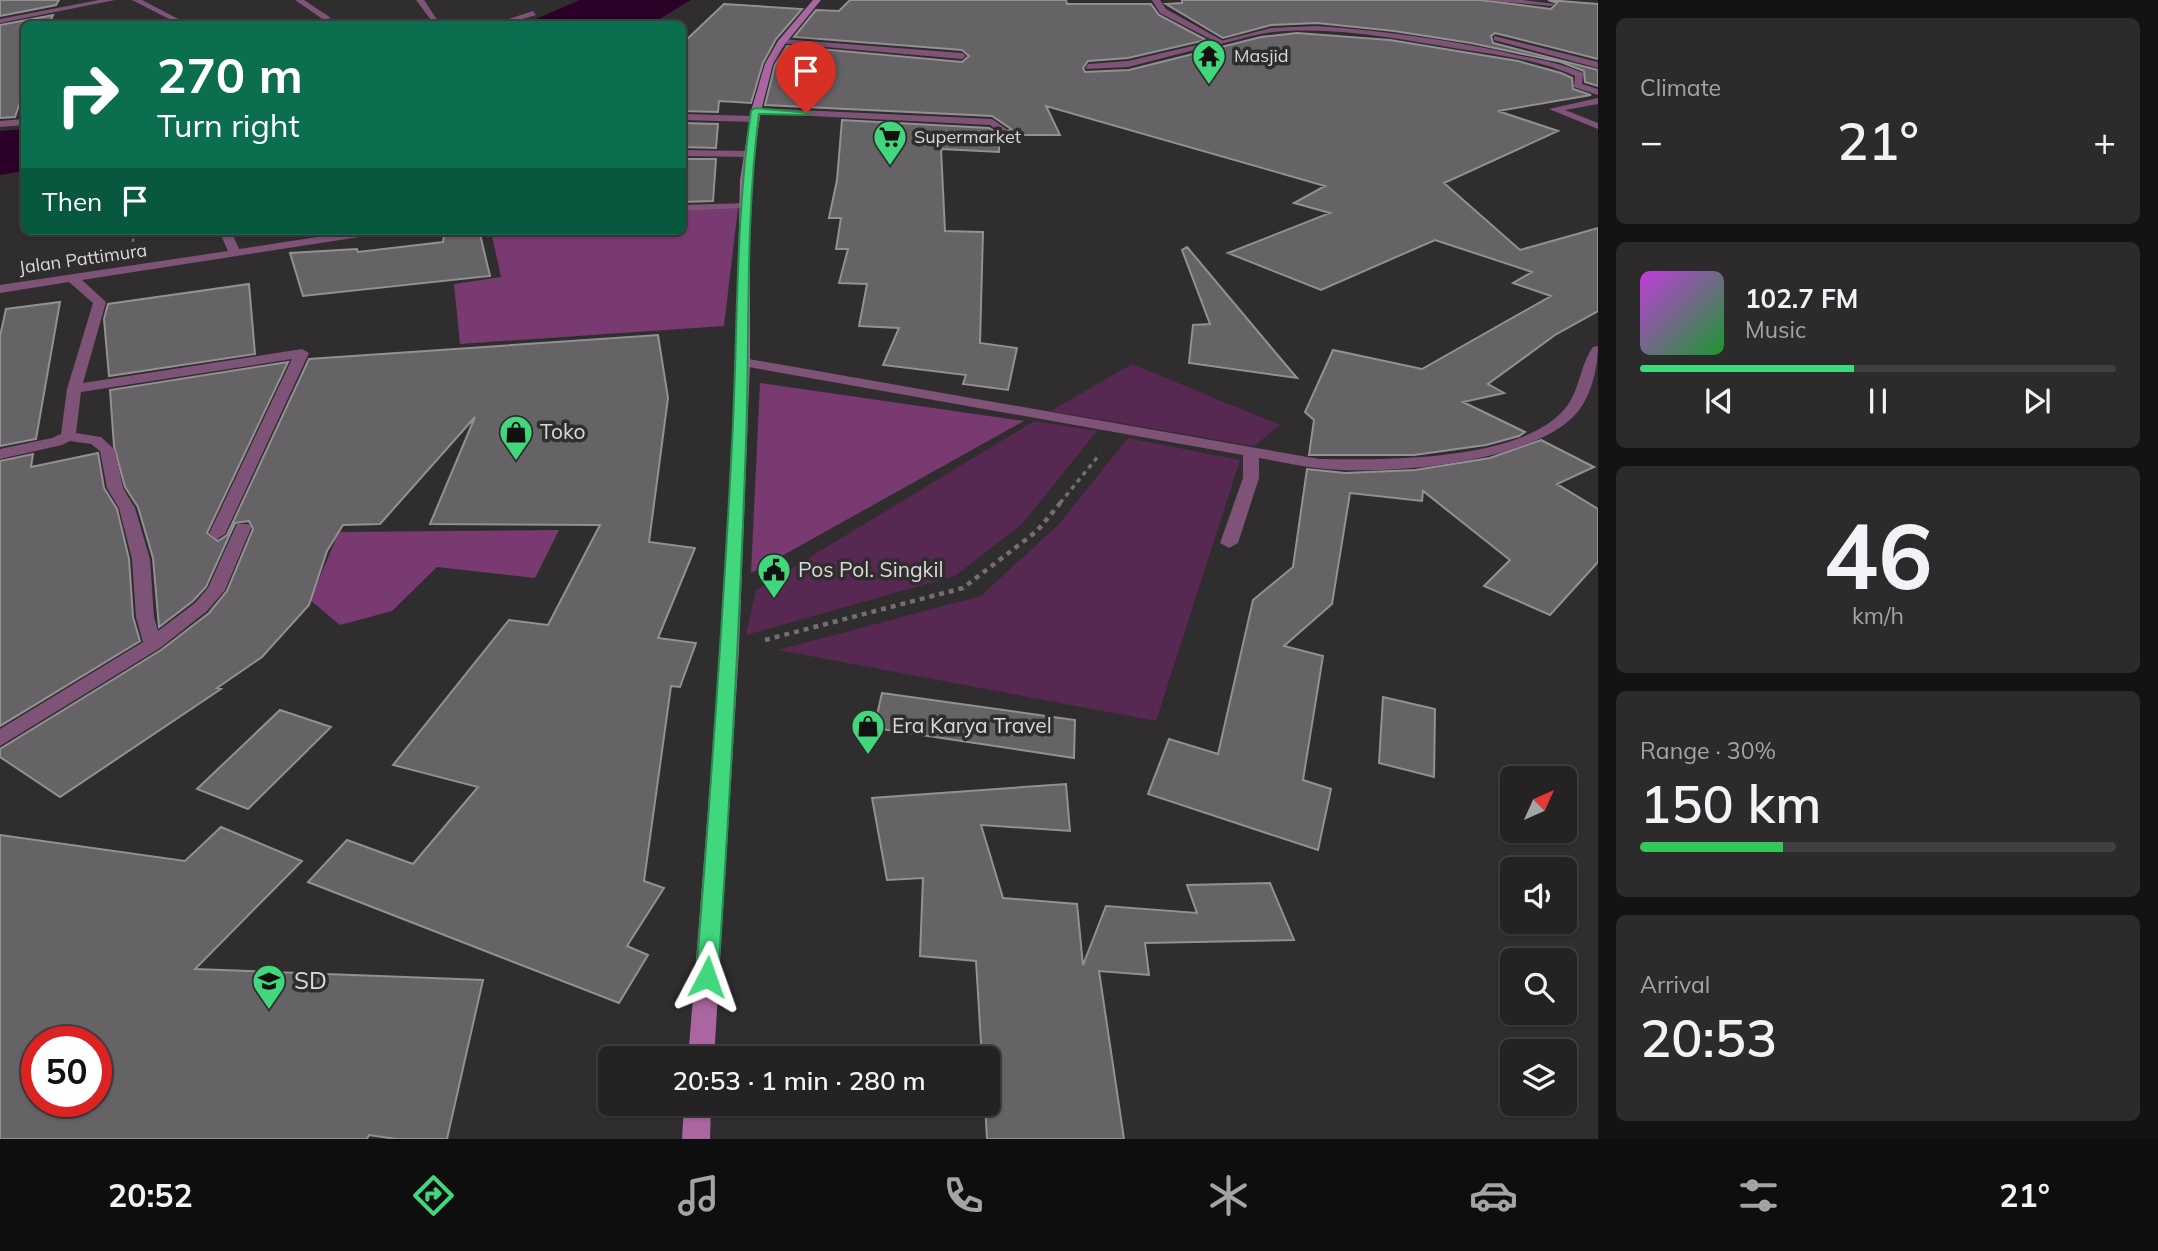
<!DOCTYPE html>
<html lang="en">
<head>
<meta charset="utf-8">
<style>
  :root { --surface:#242223; --page:#2c2a2b; --text:#f1f3f6; --muted:#a3a4a6; --line:#413f41; --accent:#41d77c }
  body { margin:0; font-family:Mulish,sans-serif; background:var(--page); color:var(--text); height:100vh; display:flex; flex-direction:column; font-size:26px; white-space:nowrap }
  * { box-sizing:border-box; margin:0 }
  p { font-size:23px; color:var(--muted) }
  .icon { flex:none; width:38px; height:38px; fill:none; stroke:currentColor; stroke-width:2; stroke-linecap:round; stroke-linejoin:round }
  .map { position:relative; flex:1; overflow:hidden }
  .panel { display:flex; flex-direction:column; gap:18px; padding:18px; background:#141313; width:560px }
  .panel>* { flex:none }
  .hud { position:absolute; left:21px; top:21px; width:665px; height:214px; border-radius:10px; box-shadow:0 2px 5px #0004,0 0 0 2px var(--line); background:#0b6e4f; color:#fff; overflow:hidden }
  .needle { width:46px; rotate:45deg }
  .fabs { position:absolute; left:1500px; top:766px; display:grid; gap:14px }
  .fabs a { display:grid; place-items:center; width:77px; height:77px; border-radius:10px; background:var(--surface); box-shadow:0 2px 5px #0004,0 0 0 2px var(--line); font-size:35px }
  .speed { position:absolute; left:21px; top:1026px; display:flex; gap:14px; font-size:35px; font-weight:700; text-align:center }
  .speed>* { display:grid; place-content:center; width:91px; height:91px; border-radius:50%; background:var(--surface); box-shadow:0 2px 5px #0004,0 0 0 2px var(--line); line-height:1 }
  .speed .limit { border:10px solid #d22; background:#fff; color:#111 }
  .pin { position:absolute; display:grid; place-items:center; width:60px; height:60px; color:#fff; margin:-72px -30px; border-radius:50% 50% 50% 0; rotate:-45deg; box-shadow:0 0 7px #0007 }
  .pin .icon { rotate:45deg }
  .me { position:absolute; width:77px; margin:-38px; rotate:4deg; stroke-linejoin:round; filter:drop-shadow(0 0 5px #0008) }
  .turn { display:flex; align-items:center; gap:24px; height:147px; padding:0 21px; font-size:32px }
  .turn .icon { width:91px; height:91px; stroke-width:2.5 }
  .turn b { display:block; font-size:49px; line-height:60px }
  .then { display:flex; align-items:center; height:66px; padding:0 21px; background:#0003; gap:14px; font-size:26px }
  .big { font-size:52px; font-weight:600; line-height:1.1 }
  .panel .tile { flex:1; display:flex; flex-direction:column; justify-content:center; gap:10px; min-width:0; padding:0 24px; border-radius:10px; background:var(--page) }
  .panel .dial { align-items:center; gap:0 }
  .dial b { font-size:91px; line-height:1 }
  .song { display:flex; align-items:center; gap:21px }
  .cover { width:84px; height:84px; border-radius:10px; background:linear-gradient(135deg,hsl(290 70% 55%),hsl(130 70% 35%)) }
  .played { height:7px; border-radius:4px; background:linear-gradient(90deg,var(--accent) 45%,var(--line) 45%) }
  .keys { display:flex; justify-content:space-around; direction:ltr }
  .heat { display:flex; justify-content:space-between; align-items:center; font-size:38px; direction:ltr }
  .charge { height:10px; border-radius:5px; background:linear-gradient(90deg,#34c759 30%,var(--line) 0) }
  .trip { position:absolute; left:598px; top:1046px; width:402px; height:70px; border-radius:10px; background:var(--surface); box-shadow:0 2px 5px #0004,0 0 0 2px var(--line); font-weight:600; line-height:70px; text-align:center }
  .menu { display:flex; height:112px; justify-content:space-around; align-items:center; background:#0e0e0e; color:var(--muted) }
  .menu .icon { width:49px; height:49px }
  .menu .selected { color:var(--accent) }
  .menu b { font-size:32px; color:var(--text) }
  main { display:flex; flex:1; min-height:0 }
  .map>svg:first-child { display:block }
</style>
</head>
<body>
<main>
<div class="map">
<svg width="1598" height="1139" viewBox="0 0 1598 1139">
  <rect width="100%" height="100%" fill="#302d2f"/>
  <!-- green -->
  <path fill="#572851" d="M 1132,364 L 1280,425 L 1254,446 L 1051,411 Z
    M 1034,421 L 1097,431 L 1022,524 L 955,576 L 746,635 L 756,590 Z
    M 1128,438 L 1240,460 L 1156,721 L 778,650 L 981,596 L 1059,524 Z"/>
  <!-- forest -->
  <path fill="#783a70" d="M 738,208 L 724,326 L 460,344 L 454,284 L 501,277 L 491,231 L 682,231 L 683,211 Z
    M 760,383 L 1024,421 L 751,573 Z
    M 559,530 L 535,578 L 437,567 L 392,611 L 340,625 L 310,600 L 339,532 Z"/>
  <!-- water -->
  <path fill="#2c0128" d="M 580,0 L 691,0 L 651,24 L 524,24 Z
    M 24,129 L 24,171 L 0,175 L 0,131 Z"/>
  <!-- building -->
  <path fill="#656365" stroke="#939092" stroke-width="2" fill-rule="evenodd" d="M 0,0 L 59,0 L 56,5 L 0,16 Z
    M 850,0 L 1066,0 L 1067,4 L 1151,4 L 1159,15 L 1206,40 L 1128,58 L 1088,61 L 1083,68 L 1085,72 L 1129,70 L 1261,37 L 1297,33 L 1390,40 L 1518,61 L 1561,73 L 1572,78 L 1573,89 L 1591,95 L 1498,111 L 1558,131 L 1444,183 L 1520,250 L 1598,228 L 1598,311 L 1555,335 L 1488,384 L 1504,393 L 1463,402 L 1525,432 L 1519,436 L 1486,445 L 1414,455 L 1309,455 L 1314,420 L 1305,412 L 1333,350 L 1422,369 L 1551,296 L 1513,283 L 1532,272 L 1435,240 L 1321,290 L 1228,253 L 1330,213 L 1294,203 L 1325,186 L 1046,106 L 1060,135 L 999,135 L 999,152 L 941,149 L 945,231 L 983,232 L 980,343 L 1017,348 L 1008,390 L 963,384 L 966,375 L 883,365 L 899,328 L 859,326 L 867,284 L 839,283 L 848,249 L 836,249 L 841,218 L 829,218 L 837,180 L 842,120 L 989,128 L 1001,135 L 1011,129 L 992,116 L 765,105 L 775,65 L 787,46 L 962,62 L 969,56 L 962,50 L 794,37 L 816,10 L 839,11 Z
    M 1182,0 L 1481,0 L 1551,9 L 1557,3 L 1548,0 L 1598,4 L 1598,59 L 1495,33 L 1491,36 L 1493,43 L 1598,70 L 1598,86 L 1585,82 L 1584,71 L 1561,62 L 1471,43 L 1394,31 L 1317,23 L 1271,25 L 1223,38 L 1166,4 L 1182,3 Z
    M 724,4 L 802,9 L 776,39 L 763,63 L 751,103 L 719,101 L 718,112 L 682,111 L 682,44 Z
    M 53,15 L 49,24 L 24,24 L 24,91 L 15,117 L 0,118 L 0,25 Z
    M 682,123 L 718,124 L 716,148 L 682,147 Z
    M 682,159 L 716,159 L 713,201 L 682,202 Z
    M 480,234 L 490,276 L 303,296 L 290,253 L 357,249 L 358,252 L 443,242 L 444,235 Z
    M 1187,247 L 1275,352 L 1297,378 L 1189,363 L 1193,325 L 1210,324 L 1182,250 Z
    M 249,284 L 255,354 L 109,376 L 104,319 L 108,304 Z
    M 60,302 L 36,439 L 0,446 L 0,336 L 6,309 Z
    M 658,335 L 668,398 L 649,542 L 695,548 L 658,638 L 696,643 L 680,687 L 671,686 L 644,881 L 664,888 L 627,946 L 648,955 L 619,1003 L 308,882 L 347,840 L 413,864 L 478,787 L 393,765 L 509,620 L 548,625 L 600,525 L 430,524 L 475,417 L 380,524 L 343,525 L 327,551 L 309,605 L 262,657 L 217,688 L 221,689 L 60,797 L 0,757 L 0,749 L 161,650 L 209,613 L 227,591 L 253,529 L 249,521 L 235,523 L 206,587 L 193,601 L 159,627 L 153,558 L 138,507 L 125,487 L 114,446 L 110,390 L 288,362 L 207,533 L 218,541 L 227,535 L 309,359 Z
    M 1541,440 L 1594,467 L 1557,484 L 1598,509 L 1598,562 L 1550,615 L 1484,586 L 1510,560 L 1423,491 L 1422,501 L 1350,493 L 1332,604 L 1284,646 L 1323,656 L 1303,780 L 1331,789 L 1318,850 L 1148,794 L 1169,739 L 1218,754 L 1253,600 L 1293,567 L 1307,469 L 1345,473 L 1415,470 L 1490,458 Z
    M 98,453 L 104,488 L 117,509 L 129,559 L 133,617 L 140,641 L 0,726 L 0,461 L 33,454 L 31,467 Z
    M 882,693 L 1075,720 L 1074,758 L 874,728 Z
    M 1383,697 L 1435,709 L 1434,777 L 1379,763 Z
    M 280,710 L 331,727 L 248,809 L 197,789 Z
    M 1066,784 L 1070,831 L 981,825 L 1003,898 L 1077,904 L 1083,965 L 1106,906 L 1197,913 L 1187,885 L 1270,883 L 1294,940 L 1145,943 L 1149,975 L 1099,971 L 1124,1139 L 987,1139 L 985,1104 L 989,1104 L 989,1059 L 982,1059 L 976,961 L 920,956 L 923,878 L 887,880 L 872,798 Z
    M 221,827 L 302,861 L 195,969 L 483,980 L 447,1139 L 396,1139 L 369,1135 L 367,1139 L 0,1139 L 0,835 L 185,861 ZM 37,1041 L 96,1041 L 96,1101 L 37,1101 Z"/>
  <g fill="none" stroke-linecap="round" stroke-linejoin="round">
    <!-- path-far2 -->
    <path stroke="#726f71" stroke-width="2.5" stroke-dasharray="3.5 3.5" stroke-linecap="butt" d="M 133,242 L 134,231"/>
    <!-- path-far1 -->
    <path stroke="#726f71" stroke-width="3.5" stroke-dasharray="4.5 4.5" stroke-linecap="butt" d="M 1060,503 L 1100,454"/>
    <!-- path -->
    <path stroke="#726f71" stroke-width="4.5" stroke-dasharray="5 5" stroke-linecap="butt" d="M 765,640 L 963,588 L 1037,531 L 1062,501"/>
    <!-- lane -->
    <path fill="#7e5377" fill-rule="evenodd" d="M 1317,26 C 1385,31 1454,40 1521,56 C 1542,60 1563,64 1583,73 L 1582,84 L 1598,89 L 1598,95 L 1574,87 L 1575,76 C 1541,60 1498,55 1460,49 C 1399,39 1336,26 1273,32 C 1256,34 1238,40 1221,44 L 1217,42 L 1271,28 Z
      M 1598,98 L 1598,104 L 1565,110 L 1598,123 L 1598,129 L 1549,109 Z"/>
    <!-- street -->
    <path fill="#7e5377" fill-rule="evenodd" d="M 99,0 L 115,0 L 0,23 L 0,19 Z
      M 132,0 L 142,0 L 188,24 L 179,24 Z
      M 295,0 L 304,0 L 331,18 L 324,20 Z
      M 416,0 L 424,0 L 440,24 L 434,24 Z
      M 1152,0 L 1160,0 L 1166,9 L 1225,42 L 1128,67 L 1085,69 L 1088,64 L 1128,61 L 1214,41 L 1160,13 Z
      M 1484,0 L 1523,0 L 1555,4 L 1551,6 Z
      M 533,11 L 536,15 L 504,24 L 494,24 Z
      M 1494,36 L 1598,62 L 1598,68 L 1494,40 Z
      M 782,39 L 962,53 L 966,56 L 962,59 L 779,43 Z
      M 756,108 L 992,119 L 1008,130 L 1000,132 L 990,125 L 753,113 L 753,109 Z
      M 682,114 L 754,116 L 759,119 L 754,122 L 682,120 Z
      M 24,119 L 24,125 L 0,127 L 0,121 Z
      M 682,150 L 749,151 L 754,154 L 749,157 L 682,156 Z
      M 749,203 L 749,207 L 745,208 L 682,211 L 682,205 Z
      M 219,231 L 231,231 L 239,249 L 356,231 L 385,231 L 379,234 L 82,280 L 106,302 L 83,383 L 302,349 L 309,353 L 225,534 L 217,539 L 209,534 L 292,359 L 81,392 L 76,433 L 101,437 L 115,450 L 123,488 L 135,508 L 150,559 L 154,617 L 158,631 L 195,603 L 208,588 L 237,524 L 249,524 L 251,528 L 225,590 L 207,611 L 160,648 L 0,746 L 0,729 L 143,642 L 136,617 L 132,559 L 119,508 L 107,488 L 100,451 L 91,444 L 70,441 L 62,445 L 0,459 L 0,449 L 52,438 L 61,434 L 67,389 L 93,303 L 69,282 L 0,293 L 0,285 L 228,251 Z
      M 1598,346 C 1598,368 1591,399 1574,416 C 1527,464 1382,476 1317,468 C 1298,466 1278,461 1259,458 L 1259,478 L 1238,543 L 1229,548 L 1220,543 L 1243,478 L 1243,455 L 743,366 L 736,362 L 743,358 L 1319,459 C 1383,460 1525,462 1567,406 C 1580,389 1580,365 1593,347 Z"/>
    <!-- secondary -->
    <path fill="#aa66a0" fill-rule="evenodd" d="M 813,0 L 821,0 L 785,44 L 773,64 L 761,111 L 750,180 L 750,362 L 739,649 L 714,1059 L 688,1059 L 721,649 L 736,362 L 740,180 L 751,111 L 765,64 L 778,41 Z
      M 684,1104 L 711,1104 L 710,1139 L 682,1139 Z"/>
  </g>
  <!-- route -->
  <path fill="#41d77c" stroke="#2a8c51" stroke-width="2" d="M 755,108 L 810,113 L 806,115 L 759,114 C 745,222 750,332 746,442 C 740,620 730,798 718,977 L 715,984 L 707,986 L 699,984 L 696,977 C 710,799 723,622 732,443 C 738,333 735,221 751,111 Z"/>
  <!-- icons -->
  <defs>
    <symbol id="temple-pin" viewBox="-11 -11 22 30"><path d="M0 17L-7.5 6A9.5 9.5 0 1 1 7.5 6Z" fill="#41d77c" stroke="#302d2f"/><path d="M0-6L5-2H3V0L6.5 2.5H4V6H1.5V3h-3V6H-4V2.5H-6.5L-3 0V-2H-5Z" fill="#111"/></symbol>
    <symbol id="supermarket-pin" viewBox="-11 -11 22 30"><path d="M0 17L-7.5 6A9.5 9.5 0 1 1 7.5 6Z" fill="#41d77c" stroke="#302d2f"/><path d="M-6-5.5h2.5l.6 2H6L4.5 2H-2.5L-4.4-4H-6ZM-1.5 3.2a1.3 1.3 0 1 0 .1 0ZM3 3.2a1.3 1.3 0 1 0 .1 0Z" fill="#111"/></symbol>
    <symbol id="shop-pin" viewBox="-11 -11 22 30"><path d="M0 17L-7.5 6A9.5 9.5 0 1 1 7.5 6Z" fill="#41d77c" stroke="#302d2f"/><path d="M-5-2.5h2.3a2.7 3.5 0 0 1 5.4 0H5L5.5 6h-11ZM-1.5-2.5h3a1.5 2.3 0 0 0-3 0Z" fill="#111"/></symbol>
    <symbol id="civic-pin" viewBox="-11 -11 22 30"><path d="M0 17L-7.5 6A9.5 9.5 0 1 1 7.5 6Z" fill="#41d77c" stroke="#302d2f"/><path d="M-.6-6.5H3V-4.5H.6V-3L4-1V1h2V6H-6V1h2V-1L-.6-3ZM-1.2 2.5V6h2.4V2.5Z" fill="#111"/></symbol>
    <symbol id="school-pin" viewBox="-11 -11 22 30"><path d="M0 17L-7.5 6A9.5 9.5 0 1 1 7.5 6Z" fill="#41d77c" stroke="#302d2f"/><path d="M0-5L7-2L0 1L-7-2ZM-4 1L0 2.5L4 1V4Q0 6-4 4Z" fill="#111"/></symbol>
  </defs>
  <g fill-rule="evenodd">
    <use href="#temple-pin" x="1190" y="37" width="38" height="52"/>
    <use href="#supermarket-pin" x="871" y="118" width="38" height="52"/>
    <use href="#shop-pin" x="497" y="413" width="38" height="52"/>
    <use href="#civic-pin" x="755" y="551" width="38" height="52"/>
    <use href="#shop-pin" x="849" y="707" width="38" height="52"/>
    <use href="#school-pin" x="250" y="962" width="38" height="52"/>
  </g>
  <g text-anchor="middle" stroke-width="7" stroke-linejoin="round" paint-order="stroke">
    <!-- far-poi labels -->
    <g font-size="18" fill="#dad9da" stroke="#302d2f" text-anchor="start">
      <text x="1234" y="62">Masjid</text>
      <text x="914" y="143">Supermarket</text>
    </g>
    <!-- far-street labels -->
    <g font-size="18" fill="#dad9da" stroke="#302d2f">
      <text transform="translate(83 259) rotate(-8)" y="6">Jalan Pattimura</text>
    </g>
    <!-- poi labels -->
    <g font-size="21" fill="#dad9da" stroke="#302d2f" text-anchor="start">
      <text x="540" y="439">Toko</text>
      <text x="798" y="577">Pos Pol. Singkil</text>
      <text x="892" y="733">Era Karya Travel</text>
    </g>
    <!-- near-poi labels -->
    <g font-size="24" fill="#dad9da" stroke="#302d2f" text-anchor="start">
      <text x="294" y="989">SD</text>
    </g>
  </g>
</svg>
<div class="fabs">
<a><svg class="needle" viewBox="-14 -14 28 28"><path d="M0-13l5 13h-10z" fill="#e53935"/><path d="M0 13l5-13h-10z" fill="#a3a4a6"/></svg></a>
<a><svg class="icon" aria-label="sound" viewBox="0 0 24 24"><path d="M4 9h4l5-4v14l-5-4H4zM17 9q2 3 0 6"/></svg></a>
<a><svg class="icon" aria-label="search" viewBox="0 0 24 24"><circle cx="10" cy="10" r="6"/><path d="M15 15l6 6"/></svg></a>
<a><svg class="icon" aria-label="layers" viewBox="0 0 24 24"><path d="M12 4l9 5-9 5-9-5zM3 14l9 5 9-5"/></svg></a>
</div>
<div class="speed"><div class="limit">50</div></div>
<div class="pin" style="left:806px;top:113px;background:#d93025"><svg class="icon" aria-label="arrive" viewBox="0 0 24 24"><path d="M6 21V4h12l-3 4 3 4H6"/></svg></div>
<svg class="me" style="left:707px;top:977px" viewBox="-20 -20 40 40"><path d="M0-17L14 15 0 8-14 15z" fill="#41d77c" stroke="#fff" stroke-width="4"/></svg>
<div class="trip">20:53 · 1 min · 280 m</div>
<div class="hud">
<div class="turn"><svg class="icon" aria-label="right" viewBox="0 0 24 24"><path d="M7 20v-9h11M14 6l5 5-5 5"/></svg><div><b>270 m</b>Turn right</div></div>
<div class="then">Then<svg class="icon" aria-label="arrive" viewBox="0 0 24 24"><path d="M6 21V4h12l-3 4 3 4H6"/></svg></div>
</div>
</div>
<section class="panel">
<div class="tile"><p>Climate</p>
<div class="heat"><a>−</a><b class="big">21°</b><a>+</a></div>
</div>
<div class="tile">
<div class="song"><i class="cover"></i><div><b>102.7 FM</b><p>Music</p></div></div>
<div class="played"></div>
<div class="keys"><svg class="icon" aria-label="previous" viewBox="0 0 24 24"><path d="M18 5L8 12l10 7zM5 5v14"/></svg><svg class="icon" aria-label="pause" viewBox="0 0 24 24"><path d="M8 5v14M16 5v14"/></svg><svg class="icon" aria-label="next" viewBox="0 0 24 24"><path d="M6 5l10 7-10 7zM19 5v14"/></svg></div>
</div>
<div class="tile dial"><b>46</b><p>km/h</p></div>
<div class="tile"><p>Range · 30%</p><b class="big">150 km</b><div class="charge"></div></div>
<div class="tile"><p>Arrival</p><b class="big">20:53</b></div>
</section>
</main>
<nav class="menu">
<b>20:52</b>
<svg class="icon selected" aria-label="directions" viewBox="0 0 24 24"><path d="M12 3l9 9-9 9-9-9zM9 14v-3h6M13 9l2 2-2 2"/></svg>
<svg class="icon" aria-label="music" viewBox="0 0 24 24"><path d="M9 18V5l10-2v13"/><circle cx="6" cy="18" r="3"/><circle cx="16" cy="16" r="3"/></svg>
<svg class="icon" aria-label="phone" viewBox="0 0 24 24"><path d="M5 4h4l2 5-3 2q2 4 5 5l2-3 5 2v4C11 20 4 13 5 4z"/></svg>
<svg class="icon" aria-label="climate" viewBox="0 0 24 24"><path d="M12 3v18M4 7l16 10M4 17L20 7"/></svg>
<svg class="icon" aria-label="car" viewBox="0 0 24 24"><path d="M5 17H2v-5l4-1 3-4h7l3 4 3 1v5h-3M9 17h6M6 11h13"/><circle cx="7" cy="17" r="2"/><circle cx="17" cy="17" r="2"/></svg>
<svg class="icon" aria-label="filters" viewBox="0 0 24 24"><path d="M4 7h16M4 17h16"/><circle cx="9" cy="7" r="2"/><circle cx="15" cy="17" r="2"/></svg>
<b>21°</b>
</nav>
</body>
</html>
